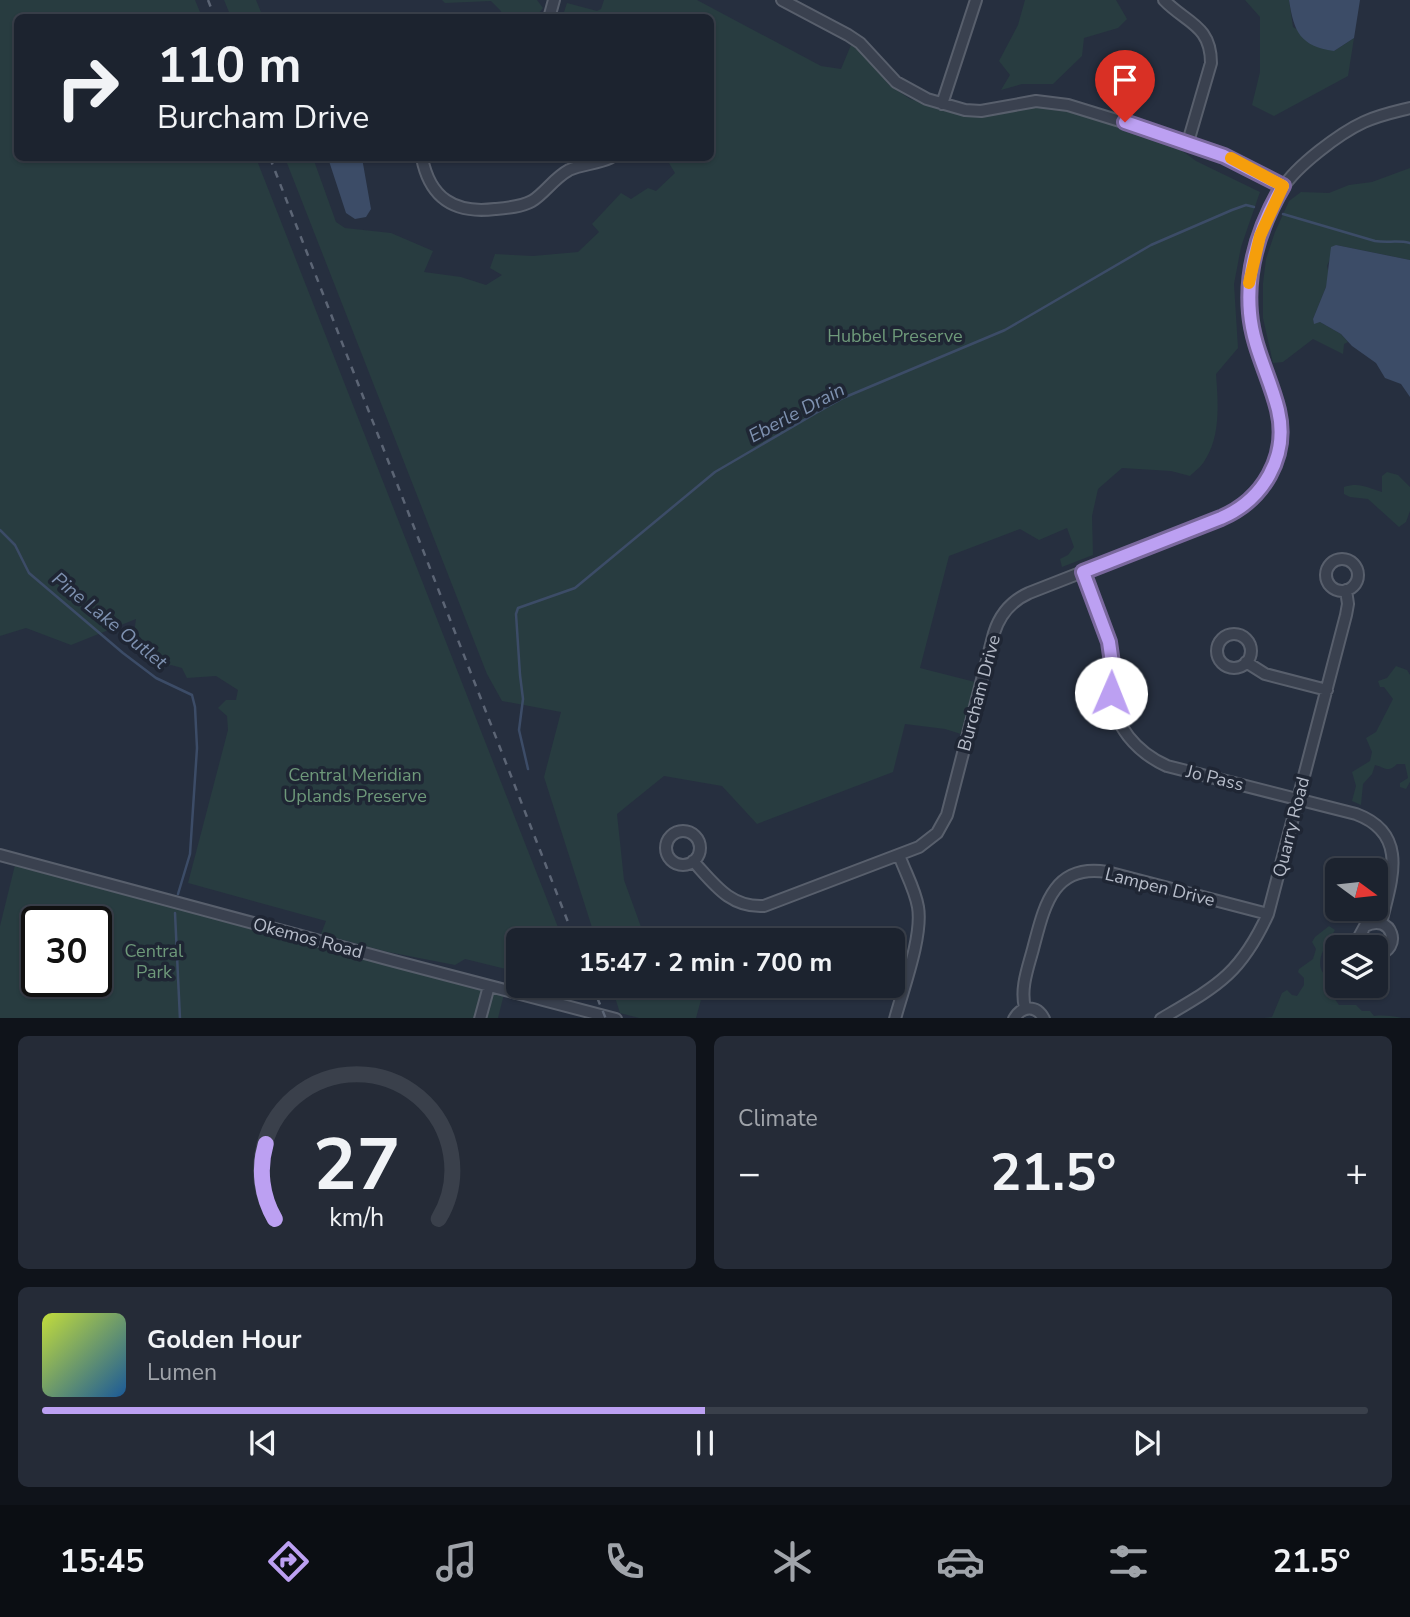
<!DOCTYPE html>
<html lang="en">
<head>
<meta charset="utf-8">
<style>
  :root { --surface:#1c232f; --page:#252b37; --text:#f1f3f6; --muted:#a0a4aa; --line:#3a404b; --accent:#bca0f2 }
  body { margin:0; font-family:"Nunito Sans",sans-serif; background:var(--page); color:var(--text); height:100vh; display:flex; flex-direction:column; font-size:26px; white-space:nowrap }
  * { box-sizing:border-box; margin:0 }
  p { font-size:23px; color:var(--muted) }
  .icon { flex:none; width:38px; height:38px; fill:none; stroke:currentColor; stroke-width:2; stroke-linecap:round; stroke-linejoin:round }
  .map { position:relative; height:1018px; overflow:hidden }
  .side { display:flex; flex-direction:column; gap:18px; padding:18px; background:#0f131a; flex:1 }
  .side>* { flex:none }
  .guide { position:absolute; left:14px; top:14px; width:700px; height:147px; border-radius:10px; box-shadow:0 2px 5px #0004,0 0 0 2px var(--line); background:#1c232f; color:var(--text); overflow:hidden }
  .needle { width:46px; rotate:105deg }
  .buttons { position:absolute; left:1325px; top:858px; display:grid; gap:14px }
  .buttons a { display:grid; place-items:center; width:63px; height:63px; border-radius:10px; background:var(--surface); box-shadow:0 2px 5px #0004,0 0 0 2px var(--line); font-size:35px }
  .speed { position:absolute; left:21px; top:906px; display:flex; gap:14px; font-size:35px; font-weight:700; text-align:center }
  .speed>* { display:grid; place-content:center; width:91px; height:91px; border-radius:50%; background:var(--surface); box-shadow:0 2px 5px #0004,0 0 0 2px var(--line); line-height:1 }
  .speed .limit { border:4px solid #111; border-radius:10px; background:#fff; color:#111 }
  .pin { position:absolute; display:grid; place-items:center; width:60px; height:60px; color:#fff; margin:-72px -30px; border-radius:50% 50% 50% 0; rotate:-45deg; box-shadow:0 0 7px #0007 }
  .pin .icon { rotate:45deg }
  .me { position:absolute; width:77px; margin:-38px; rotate:1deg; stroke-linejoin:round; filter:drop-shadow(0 0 5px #0008) }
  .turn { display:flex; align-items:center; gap:24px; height:147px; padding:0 28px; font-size:32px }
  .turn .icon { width:91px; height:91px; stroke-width:2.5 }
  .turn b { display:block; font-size:49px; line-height:60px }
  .big { font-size:52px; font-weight:700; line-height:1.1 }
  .side .tile { flex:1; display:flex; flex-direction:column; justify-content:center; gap:10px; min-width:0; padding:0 24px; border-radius:10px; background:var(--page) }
  .side .dial { align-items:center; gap:0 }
  .dial svg { height:182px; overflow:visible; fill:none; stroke:var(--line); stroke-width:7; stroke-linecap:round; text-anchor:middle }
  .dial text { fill:var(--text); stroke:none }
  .song { display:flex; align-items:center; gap:21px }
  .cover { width:84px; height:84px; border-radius:10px; background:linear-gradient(135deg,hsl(70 70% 55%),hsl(210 70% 35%)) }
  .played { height:7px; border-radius:4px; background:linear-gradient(90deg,var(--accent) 50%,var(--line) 50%) }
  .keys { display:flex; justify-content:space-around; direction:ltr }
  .heat { display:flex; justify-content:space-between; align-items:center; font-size:38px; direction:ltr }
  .side .tiles { flex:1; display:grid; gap:18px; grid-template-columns:1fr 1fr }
  .tile:last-child { grid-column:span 2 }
  .trip { position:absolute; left:506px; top:928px; width:399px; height:70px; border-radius:10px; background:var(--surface); box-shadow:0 2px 5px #0004,0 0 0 2px var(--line); font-weight:700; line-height:70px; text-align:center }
  .tabs { display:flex; height:112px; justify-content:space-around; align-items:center; background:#0b0e13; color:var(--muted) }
  .tabs .icon { width:49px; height:49px }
  .tabs .selected { color:var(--accent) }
  .tabs b { font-size:32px; color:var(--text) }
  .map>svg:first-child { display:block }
</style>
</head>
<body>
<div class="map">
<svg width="1410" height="1019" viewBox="0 0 1410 1019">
  <rect width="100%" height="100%" fill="#262f3f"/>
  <!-- green -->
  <path fill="#283c40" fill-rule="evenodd" d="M 0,0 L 195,0 L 202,17 L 18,18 L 18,158 L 256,158 L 563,940 L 518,940 L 518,972 L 465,959 L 455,965 L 388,952 L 321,934 L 326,921 L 188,883 L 228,730 L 227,716 L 218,708 L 226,700 L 236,700 L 238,690 L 216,676 L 187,678 L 182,668 L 171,665 L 158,670 L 133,641 L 136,619 L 71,645 L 26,628 L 0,636 Z
    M 224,0 L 256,0 L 263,17 L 231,17 Z
    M 442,0 L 537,0 L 543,8 L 536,17 L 504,17 L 500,10 L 491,1 L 445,3 Z
    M 604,0 L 697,0 L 821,66 L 841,69 L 851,45 L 866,56 L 889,85 L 910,99 L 966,115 L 1038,106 L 1072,111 L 1169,141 L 1196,161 L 1260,192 L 1241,247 L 1234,284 L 1238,348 L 1216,374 C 1218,401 1221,436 1205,460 C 1202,466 1195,471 1190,476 L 1171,471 L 1122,468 L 1098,489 L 1092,516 L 1093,555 L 1062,567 L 1060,559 L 1068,555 L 1074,547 L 1067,528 L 1039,540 L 1020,529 L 949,556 L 920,668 L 975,682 L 961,734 L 945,729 L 905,724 L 893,772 L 757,824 L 722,786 L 664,776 L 617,814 L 624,880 L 645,938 L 650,940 L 596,940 L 544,777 L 561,712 L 502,701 L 487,674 L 285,158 L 313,158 L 336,222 L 345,228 L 391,233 L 433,251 L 424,272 L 461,277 L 486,285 L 502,275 L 490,268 L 495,254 L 533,256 L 578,252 L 599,232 L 592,224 L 621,193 L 631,199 L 648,188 L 656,191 L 675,173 L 666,158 L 710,158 L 710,18 L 571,17 L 563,15 L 567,3 L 597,11 L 601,9 Z
    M 1025,0 L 1116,0 L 1127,19 L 1118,28 L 1084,38 L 1082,56 L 1053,84 L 1022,84 L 1001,90 L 1010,75 L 999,61 L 1018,25 Z
    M 1245,0 L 1289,0 L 1293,27 L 1334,51 L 1354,38 L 1348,76 L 1274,116 L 1252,105 L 1260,72 L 1260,17 Z
    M 1410,168 L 1410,260 L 1336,245 L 1327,266 L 1329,274 L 1326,287 L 1313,319 L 1314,323 L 1320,322 L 1341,334 L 1348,342 L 1344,344 L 1343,354 L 1313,339 L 1283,362 L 1273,363 L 1263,318 L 1263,283 L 1266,259 L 1275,232 L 1289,201 L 1301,192 L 1329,193 L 1349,185 L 1372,182 Z
    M 1387,472 L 1398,475 L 1410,487 L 1410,511 L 1406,522 L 1399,527 L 1368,499 L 1350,497 L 1344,494 L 1344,487 C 1360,482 1367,488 1382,492 L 1382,476 Z
    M 1396,666 L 1407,670 L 1410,675 L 1410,782 L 1406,789 L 1400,787 L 1400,783 L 1408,778 L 1405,764 L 1397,764 C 1388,773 1386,768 1375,765 L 1372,774 L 1363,784 L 1361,805 L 1352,801 L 1356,786 L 1352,772 L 1370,761 L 1372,752 L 1366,738 L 1376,732 L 1393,699 L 1384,687 L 1380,687 L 1378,681 L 1387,678 Z
    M 15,865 L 504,994 L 498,1018 L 0,1019 L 0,926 ZM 37,922 L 96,922 L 96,982 L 37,982 Z
    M 1329,926 L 1335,930 C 1328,943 1313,960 1324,974 L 1323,982 L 1335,994 L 1334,998 L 1339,1005 L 1356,1005 L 1362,1011 L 1370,1011 L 1374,1016 C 1384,1015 1393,1016 1402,1018 L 1264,1018 L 1272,1017 L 1282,993 L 1287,990 L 1292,995 L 1297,996 L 1304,985 L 1304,978 L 1298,972 L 1299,969 L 1313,959 L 1316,949 L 1312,942 L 1315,937 Z
    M 611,985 L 705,985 L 696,1018 L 639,1018 L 620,1013 Z"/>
  <!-- water -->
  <path fill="#3c4c67" d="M 1289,0 L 1360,0 L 1354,38 L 1334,51 C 1300,46 1294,32 1289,0 Z
    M 328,158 L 362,158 L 371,209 L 366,217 L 355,219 L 346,213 Z
    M 1336,245 L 1410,260 L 1410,397 L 1401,384 L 1385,378 L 1376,363 L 1352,346 L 1341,334 L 1320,322 L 1314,324 L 1313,319 L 1326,287 L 1331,247 Z"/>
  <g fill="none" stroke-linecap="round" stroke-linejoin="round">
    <!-- stream -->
    <path stroke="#3c4c67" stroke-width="2.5" d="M 1283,214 L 1375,241 C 1387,243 1398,240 1410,243
      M 0,530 L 15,545 L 29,573 L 123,653 L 156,678 L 192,695 L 195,707 L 197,748 L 190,854 L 178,894
      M 528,769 L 519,730 L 523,699 L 520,675 L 516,614 L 518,608 L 575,588 L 715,472 L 816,413 L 843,398 L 1005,330 L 1151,245 L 1232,210 L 1246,205 L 1254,207
      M 175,913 L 180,1019"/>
    <defs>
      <path id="minor" d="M 782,0 L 848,35 L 860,43 L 896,82 L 927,99 L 965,110 L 981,111 L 1036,101 L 1068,105 L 1188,142 L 1241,163 L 1283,186
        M 1164,0 C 1186,23 1211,25 1211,63 L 1188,142
        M 549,18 L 554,0
        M 942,104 L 976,0
        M 422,158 C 430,198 454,214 495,209 C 507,208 521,207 532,201 C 545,193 554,178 569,170 C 582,164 597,164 610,158
        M1326 575a16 16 0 1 1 32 0a16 16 0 1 1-32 0Z
        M 1083,572 C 1092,595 1103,619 1109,643 C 1113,660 1109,675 1111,692 C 1114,726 1136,752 1167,766 L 1356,814 C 1410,834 1391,881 1381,923
        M1217 651a17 17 0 1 1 34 0a17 17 0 1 1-34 0Z
        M 1246,662 L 1265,674 L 1327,690
        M666 848a17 17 0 1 1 34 0a17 17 0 1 1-34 0Z
        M 0,855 L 394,961 L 616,1019
        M 693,861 C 714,884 730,908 764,906 L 919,847 L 937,833 L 947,815 L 994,633 C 1000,614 1011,601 1029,593 L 1228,515 C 1259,499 1280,470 1281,435 C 1282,399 1259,367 1252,332 C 1243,283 1255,230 1282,189 C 1296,166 1340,133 1364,122 C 1379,115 1394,112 1410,108
        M 1361,947 L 1359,937 L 1365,926 C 1392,912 1404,950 1376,955
        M 1025,1008 C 1020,988 1028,968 1033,949 C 1044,908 1052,863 1107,872 L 1268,914
        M 480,1019 L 489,986
        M 895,1019 C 903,989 923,936 918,907 C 915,889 905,872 899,855
        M 1014,1019 C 1022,1005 1037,1005 1044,1019
        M 1161,1019 C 1217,986 1240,975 1268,914 L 1346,615 L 1348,604 L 1346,590"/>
    </defs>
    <!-- minor casing -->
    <use href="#minor" stroke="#585f6c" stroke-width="14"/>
    <!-- minor -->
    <use href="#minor" stroke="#3a414f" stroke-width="10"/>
    <!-- rail -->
    <path stroke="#5c6575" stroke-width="2.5" stroke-dasharray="7 7" stroke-linecap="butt" d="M 208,0 L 215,18
      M 270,158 L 575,940
      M 592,985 L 606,1019"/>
  </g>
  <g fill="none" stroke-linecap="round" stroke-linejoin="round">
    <defs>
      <path id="route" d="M 1111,693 L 1112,663 L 1109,642 L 1083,572 L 1221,518 C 1263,500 1289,457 1278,410 C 1270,377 1253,348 1250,313 C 1246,268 1260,225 1283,186 L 1224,156 L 1125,122"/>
    </defs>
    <!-- route casing -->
    <use href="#route" stroke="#7a689d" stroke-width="18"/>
    <!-- route -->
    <use href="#route" stroke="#bca0f2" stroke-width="12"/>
    <!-- slow -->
    <path stroke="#f59e0b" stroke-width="12" d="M 1231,158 L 1283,186 L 1260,236 L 1249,283"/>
  </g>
  <g text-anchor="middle" stroke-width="7" stroke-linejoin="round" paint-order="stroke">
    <!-- park labels -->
    <g font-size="18" fill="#6e997a" stroke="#1f2634">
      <text x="895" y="342">Hubbel Preserve</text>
      <text x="355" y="781">Central Meridian<tspan x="355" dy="21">Uplands Preserve</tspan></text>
      <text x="154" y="957">Central<tspan x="154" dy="21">Park</tspan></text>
    </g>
    <!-- street labels -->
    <g font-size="18" fill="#b6bcc9" stroke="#1f2634">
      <text transform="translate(979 693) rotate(-75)" y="6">Burcham Drive</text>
      <text transform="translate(1215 778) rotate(14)" y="6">Jo Pass</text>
      <text transform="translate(1291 827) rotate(-76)" y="6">Quarry Road</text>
      <text transform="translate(1160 887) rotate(14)" y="6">Lampen Drive</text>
      <text transform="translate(308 938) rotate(15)" y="6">Okemos Road</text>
    </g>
    <!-- water labels -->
    <g font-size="19" font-style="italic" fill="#7e91b0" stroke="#1f2634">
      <text transform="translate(796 412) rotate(-28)" y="7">Eberle Drain</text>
      <text transform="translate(110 620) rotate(39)" y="7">Pine Lake Outlet</text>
    </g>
  </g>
</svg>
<div class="buttons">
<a><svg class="needle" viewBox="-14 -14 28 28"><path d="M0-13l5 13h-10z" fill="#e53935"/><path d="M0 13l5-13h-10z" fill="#a0a4aa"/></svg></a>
<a><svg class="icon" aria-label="layers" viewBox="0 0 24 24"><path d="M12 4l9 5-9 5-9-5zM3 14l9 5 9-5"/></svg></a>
</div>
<div class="speed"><div class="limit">30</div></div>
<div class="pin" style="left:1125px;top:122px;background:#d93025"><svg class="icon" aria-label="arrive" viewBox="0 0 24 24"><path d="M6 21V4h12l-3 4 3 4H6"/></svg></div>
<svg class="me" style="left:1111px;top:693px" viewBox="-20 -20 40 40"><circle r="19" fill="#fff"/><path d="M0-13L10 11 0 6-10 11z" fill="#bca0f2"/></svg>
<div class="trip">15:47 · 2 min · 700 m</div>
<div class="guide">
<div class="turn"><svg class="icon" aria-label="right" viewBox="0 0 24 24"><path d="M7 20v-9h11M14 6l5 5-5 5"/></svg><div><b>110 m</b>Burcham Drive</div></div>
</div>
</div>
<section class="side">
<div class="tiles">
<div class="tile dial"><svg viewBox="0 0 100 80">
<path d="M14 69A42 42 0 1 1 86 69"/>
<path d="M14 69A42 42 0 0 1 10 36" stroke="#bca0f2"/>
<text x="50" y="56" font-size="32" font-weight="700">27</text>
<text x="50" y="72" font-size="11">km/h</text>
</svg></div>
<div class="tile"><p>Climate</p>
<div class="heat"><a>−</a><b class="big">21.5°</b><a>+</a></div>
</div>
<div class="tile">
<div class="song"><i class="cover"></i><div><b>Golden Hour</b><p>Lumen</p></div></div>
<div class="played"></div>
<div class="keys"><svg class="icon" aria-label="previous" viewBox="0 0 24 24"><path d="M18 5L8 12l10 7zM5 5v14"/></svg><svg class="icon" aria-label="pause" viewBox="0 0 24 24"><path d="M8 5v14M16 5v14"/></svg><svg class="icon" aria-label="next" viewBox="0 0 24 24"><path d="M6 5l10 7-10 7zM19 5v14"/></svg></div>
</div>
</div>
</section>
<nav class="tabs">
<b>15:45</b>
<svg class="icon selected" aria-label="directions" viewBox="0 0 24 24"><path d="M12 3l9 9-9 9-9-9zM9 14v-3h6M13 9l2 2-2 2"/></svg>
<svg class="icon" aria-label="music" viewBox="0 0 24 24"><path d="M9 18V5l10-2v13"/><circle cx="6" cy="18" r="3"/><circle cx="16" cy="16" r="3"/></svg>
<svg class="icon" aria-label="phone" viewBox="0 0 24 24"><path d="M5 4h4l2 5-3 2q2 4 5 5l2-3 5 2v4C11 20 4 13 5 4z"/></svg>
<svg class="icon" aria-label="climate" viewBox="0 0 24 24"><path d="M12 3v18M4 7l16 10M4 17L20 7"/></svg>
<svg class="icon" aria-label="car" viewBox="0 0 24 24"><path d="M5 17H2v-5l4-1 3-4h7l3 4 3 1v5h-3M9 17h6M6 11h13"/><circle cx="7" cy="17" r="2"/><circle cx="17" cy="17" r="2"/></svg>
<svg class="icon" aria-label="filters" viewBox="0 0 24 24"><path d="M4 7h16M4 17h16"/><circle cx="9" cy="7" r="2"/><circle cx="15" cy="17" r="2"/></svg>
<b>21.5°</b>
</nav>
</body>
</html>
